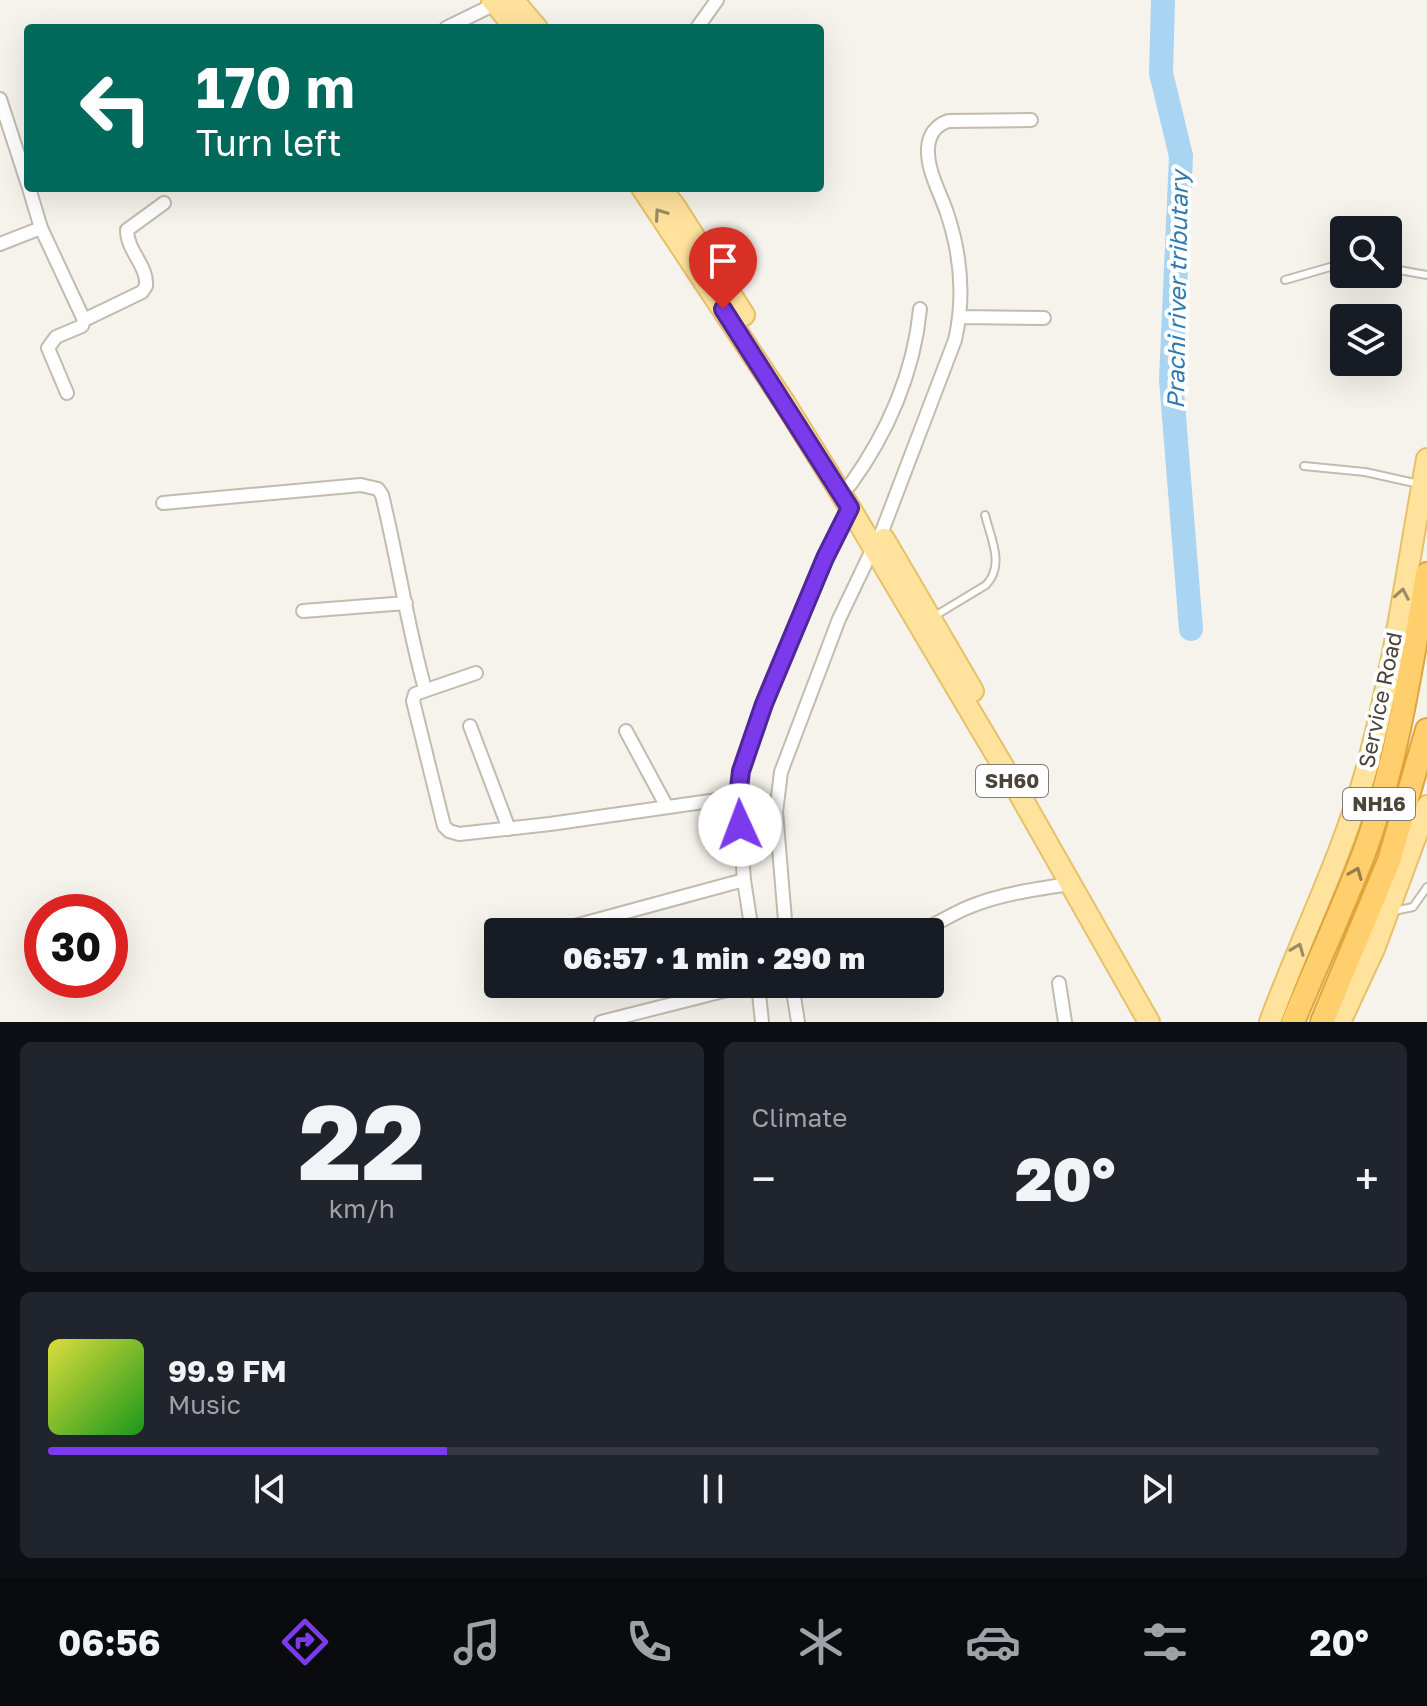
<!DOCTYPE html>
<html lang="en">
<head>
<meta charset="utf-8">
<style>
  :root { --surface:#171b24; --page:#20242c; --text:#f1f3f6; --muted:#9ea1a6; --line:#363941; --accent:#7c3aed }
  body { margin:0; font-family:"Golos Text",sans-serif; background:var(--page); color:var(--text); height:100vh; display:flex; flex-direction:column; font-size:30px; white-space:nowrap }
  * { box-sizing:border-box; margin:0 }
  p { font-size:26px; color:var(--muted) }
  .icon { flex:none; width:44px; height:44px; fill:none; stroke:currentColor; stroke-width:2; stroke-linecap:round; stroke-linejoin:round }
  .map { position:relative; height:1022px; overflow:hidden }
  .side { display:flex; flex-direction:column; gap:20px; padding:20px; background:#0d0f14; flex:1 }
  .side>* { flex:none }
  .hud { position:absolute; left:24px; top:24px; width:800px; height:168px; border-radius:8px; box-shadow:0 8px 32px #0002; background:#00695c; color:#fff; overflow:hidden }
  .fabs { position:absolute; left:1330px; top:216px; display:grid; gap:16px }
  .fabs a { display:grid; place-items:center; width:72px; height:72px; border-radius:8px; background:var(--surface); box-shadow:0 8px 32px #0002; font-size:40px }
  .speed { position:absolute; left:24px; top:894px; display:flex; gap:16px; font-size:40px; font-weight:700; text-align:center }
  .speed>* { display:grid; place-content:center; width:104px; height:104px; border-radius:50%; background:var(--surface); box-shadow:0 8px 32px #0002; line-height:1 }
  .speed .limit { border:12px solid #d22; background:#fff; color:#111 }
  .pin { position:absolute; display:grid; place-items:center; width:68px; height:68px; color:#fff; margin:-82px -34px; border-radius:50% 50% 50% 0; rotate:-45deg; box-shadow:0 0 8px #0007 }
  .pin .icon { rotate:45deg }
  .me { position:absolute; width:88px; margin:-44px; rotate:358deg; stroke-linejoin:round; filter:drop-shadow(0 0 6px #0008) }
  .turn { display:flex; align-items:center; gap:28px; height:168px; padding:0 40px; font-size:36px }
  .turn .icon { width:104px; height:104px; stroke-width:2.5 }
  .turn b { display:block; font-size:56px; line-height:68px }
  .big { font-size:60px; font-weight:800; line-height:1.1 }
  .side .widget { flex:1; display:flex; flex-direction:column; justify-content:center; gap:12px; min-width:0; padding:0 28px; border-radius:12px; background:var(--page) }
  .side .dial { align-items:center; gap:0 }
  .dial b { font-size:104px; line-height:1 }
  .song { display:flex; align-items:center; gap:24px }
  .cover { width:96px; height:96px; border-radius:12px; background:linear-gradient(135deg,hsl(60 70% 55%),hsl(120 70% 35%)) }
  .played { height:8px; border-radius:4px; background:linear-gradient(90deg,var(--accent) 30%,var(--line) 30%) }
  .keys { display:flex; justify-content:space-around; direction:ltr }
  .heat { display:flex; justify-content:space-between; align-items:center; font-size:44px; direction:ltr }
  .side .tiles { flex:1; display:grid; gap:20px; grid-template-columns:1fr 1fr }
  .widget:last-child { grid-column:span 2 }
  .trip { position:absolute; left:484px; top:918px; width:460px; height:80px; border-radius:8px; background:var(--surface); box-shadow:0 8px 32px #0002; font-weight:800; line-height:80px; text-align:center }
  .dock { display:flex; height:128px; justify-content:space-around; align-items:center; background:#090b0e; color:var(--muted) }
  .dock .icon { width:56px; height:56px }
  .dock .current { color:var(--accent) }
  .dock b { font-size:36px; color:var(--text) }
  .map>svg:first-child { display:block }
</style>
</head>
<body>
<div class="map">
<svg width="1427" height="1022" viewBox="0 0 1427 1022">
  <rect width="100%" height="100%" fill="#f6f3ec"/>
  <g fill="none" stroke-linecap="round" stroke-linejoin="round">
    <!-- river -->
    <path stroke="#a9d4f2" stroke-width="24" d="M 1163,0 L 1161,73 L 1181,156 L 1171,379 L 1191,629"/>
    <defs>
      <path id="lane" d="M 1388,268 L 1427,275
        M 1285,280 L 1344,263
        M 1304,466 L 1365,472 L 1419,484
        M 933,617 L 986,585 C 1005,565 991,539 985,515
        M 1394,911 L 1413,907 L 1427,887"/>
      <path id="street" d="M 446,28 L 495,4
        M 697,28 L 717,0
        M 0,99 L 28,185
        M 29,188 L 41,228 L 84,320 L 82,326 L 56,337 L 48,348 L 67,393
        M 0,244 L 41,228
        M 961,317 L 1044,318
        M 84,320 L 142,292 L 146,286 C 148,266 127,251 127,230 L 164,203
        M 850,485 C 887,434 914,373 920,309
        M 163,503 L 361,485 L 378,489 L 382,495 C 398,560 407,625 425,689
        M 881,534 L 955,340 C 965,297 961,255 947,213 C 940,192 927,171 928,148 C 929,134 935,126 948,121 L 1031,120
        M 303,611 L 406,603
        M 476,673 L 415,694 L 413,701 L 444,826 L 449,831 L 459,834 L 550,824 L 738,797
        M 470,726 L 509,829
        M 626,731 L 667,807
        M 556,931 L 744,880
        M 752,932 L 744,880 L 738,797 L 741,771 L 764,704 L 825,558 L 850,508
        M 786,932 L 776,812 L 781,772 L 839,619 L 873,548
        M 917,932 C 935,926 951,914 969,907 C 1000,894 1036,889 1070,884
        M 1059,983 L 1065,1022
        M 758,984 L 762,1022
        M 792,984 L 798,1022
        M 601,1022 L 751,984"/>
      <path id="primary" d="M 492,0 L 515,28
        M 513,0 L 537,28
        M 642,188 L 786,405 L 850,508 L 1020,795 L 1149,1022
        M 661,188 L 676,208 L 744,315
        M 884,539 L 973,691
        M 1270,1022 C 1301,938 1342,857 1366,771 C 1394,669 1408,563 1427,459
        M 1340,1022 L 1374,949 L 1427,806"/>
      <path id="highway" d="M 1293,1022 C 1316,966 1342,910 1364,853 C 1397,763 1411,668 1427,574
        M 1322,1022 L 1389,861 L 1427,730"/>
    </defs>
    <!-- lane casing -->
    <use href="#lane" stroke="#c2bbae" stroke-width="10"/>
    <!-- street casing -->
    <use href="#street" stroke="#c2bbae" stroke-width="16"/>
    <!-- primary casing -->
    <use href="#primary" stroke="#e6c16a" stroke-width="24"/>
    <!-- highway casing -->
    <use href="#highway" stroke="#e0a43c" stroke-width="26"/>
    <!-- lane -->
    <use href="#lane" stroke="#fff" stroke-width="6"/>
    <!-- street -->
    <use href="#street" stroke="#fff" stroke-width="12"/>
    <!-- primary -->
    <use href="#primary" stroke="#ffe39c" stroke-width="20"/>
    <!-- highway -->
    <use href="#highway" stroke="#ffcf6e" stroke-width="22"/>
  </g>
  <!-- one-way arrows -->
  <defs><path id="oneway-chevron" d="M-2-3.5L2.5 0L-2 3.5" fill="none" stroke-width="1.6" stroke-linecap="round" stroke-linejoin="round" transform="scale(2)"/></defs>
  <g stroke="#9c8c66">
    <use href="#oneway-chevron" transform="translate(660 214) rotate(-125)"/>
    <use href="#oneway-chevron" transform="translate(1402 594) rotate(-80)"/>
    <use href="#oneway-chevron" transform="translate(1298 949) rotate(-68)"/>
  </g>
  <use stroke="#937c4e" href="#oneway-chevron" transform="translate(1356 873) rotate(-68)"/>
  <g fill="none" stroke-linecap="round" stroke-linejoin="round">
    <defs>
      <path id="route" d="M 723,309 L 850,508 L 825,558 L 764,704 L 741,771 L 738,797 L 740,825"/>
    </defs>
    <!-- route casing -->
    <use href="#route" stroke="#51269a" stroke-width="20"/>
    <!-- route -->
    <use href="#route" stroke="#7c3aed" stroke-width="14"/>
  </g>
  <g text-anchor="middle" stroke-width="8" stroke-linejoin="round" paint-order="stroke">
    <!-- shield labels -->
    <g fill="#fff" stroke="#817c74" stroke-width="2">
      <rect x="976" y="765" width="72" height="32" rx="6"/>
      <rect x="1343" y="788" width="72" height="32" rx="6"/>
    </g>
    <g font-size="20" font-weight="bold" fill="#4b4439">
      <text x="1012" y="788">SH60</text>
      <text x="1379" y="811">NH16</text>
    </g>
    <!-- street labels -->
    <g font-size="22" fill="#4b4439" stroke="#fff">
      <text transform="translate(1380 700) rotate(-78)" y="8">Service Road</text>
    </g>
    <!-- water labels -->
    <g font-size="24" font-style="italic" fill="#2e7ab2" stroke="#fff">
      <text transform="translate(1178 290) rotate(-89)" y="8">Prachi river tributary</text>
    </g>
  </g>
</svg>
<div class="fabs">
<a><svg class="icon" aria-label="search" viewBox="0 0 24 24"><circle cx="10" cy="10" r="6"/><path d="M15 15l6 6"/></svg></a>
<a><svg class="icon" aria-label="layers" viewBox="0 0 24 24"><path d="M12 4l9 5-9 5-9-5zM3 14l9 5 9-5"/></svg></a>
</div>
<div class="speed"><div class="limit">30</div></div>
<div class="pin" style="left:723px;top:309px;background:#d93025"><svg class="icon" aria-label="arrive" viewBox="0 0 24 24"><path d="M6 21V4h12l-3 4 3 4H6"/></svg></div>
<svg class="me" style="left:740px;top:825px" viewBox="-20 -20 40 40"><circle r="19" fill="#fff"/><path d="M0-13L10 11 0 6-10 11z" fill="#7c3aed"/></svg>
<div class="trip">06:57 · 1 min · 290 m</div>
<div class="hud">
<div class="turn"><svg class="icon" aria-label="left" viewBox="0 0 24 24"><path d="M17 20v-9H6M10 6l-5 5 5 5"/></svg><div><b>170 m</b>Turn left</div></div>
</div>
</div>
<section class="side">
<div class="tiles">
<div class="widget dial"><b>22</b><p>km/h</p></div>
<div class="widget"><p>Climate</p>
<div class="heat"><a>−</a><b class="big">20°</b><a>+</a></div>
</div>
<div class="widget">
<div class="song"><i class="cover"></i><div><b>99.9 FM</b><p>Music</p></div></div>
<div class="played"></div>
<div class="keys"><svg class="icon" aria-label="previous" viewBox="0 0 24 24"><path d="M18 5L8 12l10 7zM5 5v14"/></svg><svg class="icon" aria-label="pause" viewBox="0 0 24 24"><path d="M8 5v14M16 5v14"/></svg><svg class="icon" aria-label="next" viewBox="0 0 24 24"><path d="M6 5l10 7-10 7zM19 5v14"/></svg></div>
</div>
</div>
</section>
<nav class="dock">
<b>06:56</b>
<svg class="icon current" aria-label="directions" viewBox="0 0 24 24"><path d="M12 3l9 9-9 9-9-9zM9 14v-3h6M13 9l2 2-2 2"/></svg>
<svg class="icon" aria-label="music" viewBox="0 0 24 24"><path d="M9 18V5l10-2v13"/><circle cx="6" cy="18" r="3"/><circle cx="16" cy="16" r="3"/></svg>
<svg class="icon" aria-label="phone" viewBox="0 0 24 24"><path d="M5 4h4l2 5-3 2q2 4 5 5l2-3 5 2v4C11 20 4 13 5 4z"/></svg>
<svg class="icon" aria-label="climate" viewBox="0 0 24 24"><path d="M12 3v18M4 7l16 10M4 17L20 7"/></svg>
<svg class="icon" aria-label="car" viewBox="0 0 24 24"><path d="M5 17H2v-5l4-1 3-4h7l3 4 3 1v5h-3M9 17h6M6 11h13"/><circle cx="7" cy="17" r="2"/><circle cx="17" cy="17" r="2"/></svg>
<svg class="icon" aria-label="filters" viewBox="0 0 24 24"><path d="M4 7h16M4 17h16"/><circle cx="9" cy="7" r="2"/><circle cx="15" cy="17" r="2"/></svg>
<b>20°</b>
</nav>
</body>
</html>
